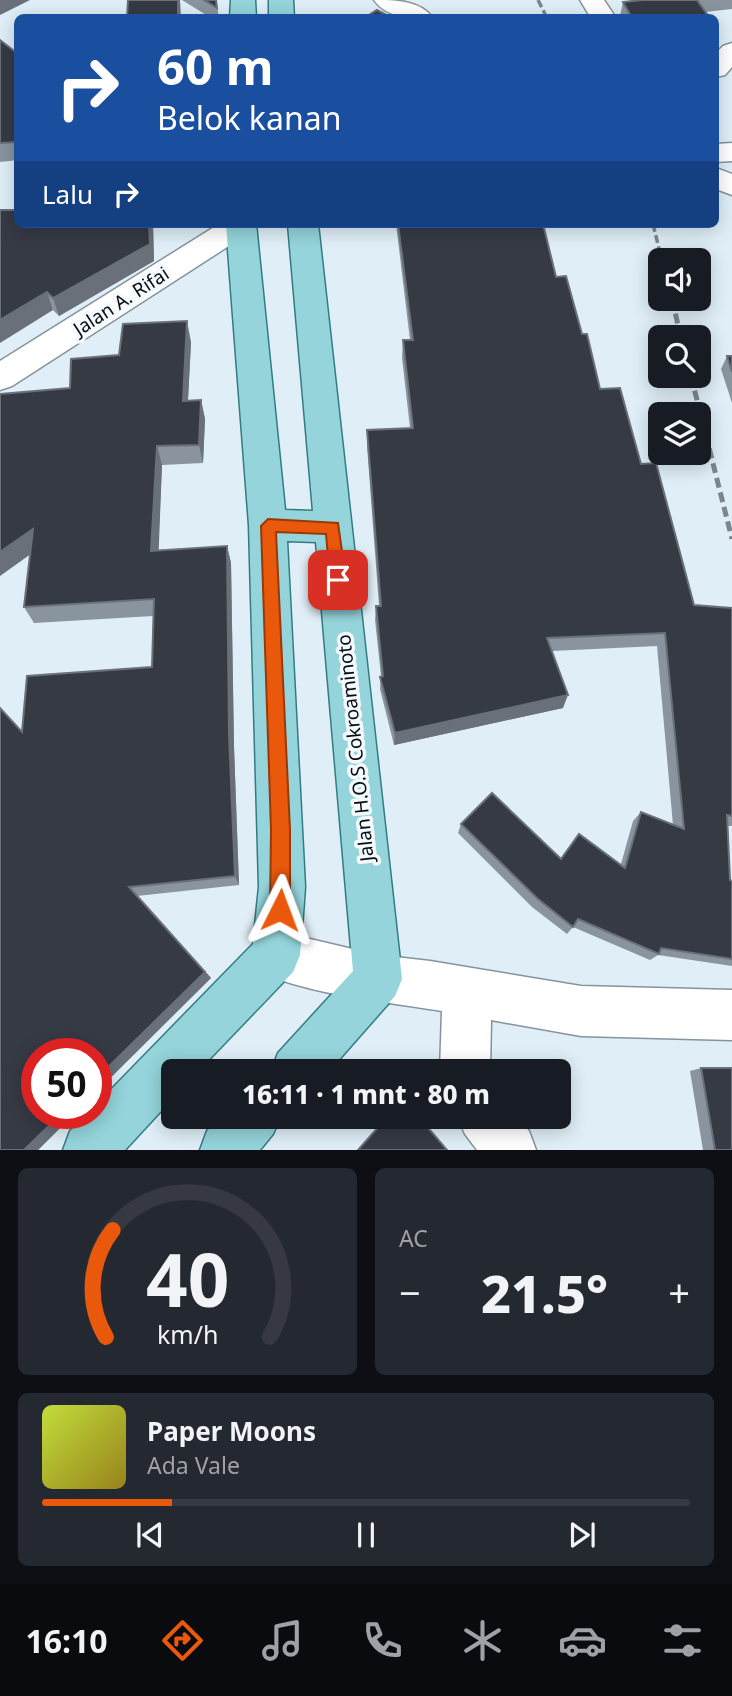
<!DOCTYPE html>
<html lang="id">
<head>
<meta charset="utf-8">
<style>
  :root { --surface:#171b24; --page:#242831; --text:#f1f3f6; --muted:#9ea1a6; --line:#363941; --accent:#ea580c }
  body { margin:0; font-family:"Noto Sans",sans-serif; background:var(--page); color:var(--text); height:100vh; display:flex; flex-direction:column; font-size:26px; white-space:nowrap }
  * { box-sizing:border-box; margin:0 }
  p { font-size:23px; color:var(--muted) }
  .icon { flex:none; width:38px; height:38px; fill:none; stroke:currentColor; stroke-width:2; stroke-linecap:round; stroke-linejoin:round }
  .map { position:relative; height:1150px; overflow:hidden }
  .details { display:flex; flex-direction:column; gap:18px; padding:18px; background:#0d0f14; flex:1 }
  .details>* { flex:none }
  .banner { position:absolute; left:14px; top:14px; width:705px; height:214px; border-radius:10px; box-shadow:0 4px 18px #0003; background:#1a4fa0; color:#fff; overflow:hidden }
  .fabs { position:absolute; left:648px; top:248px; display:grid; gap:14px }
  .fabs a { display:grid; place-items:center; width:63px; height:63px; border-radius:10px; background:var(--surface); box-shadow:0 4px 18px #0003; font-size:35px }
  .speed { position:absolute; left:21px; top:1038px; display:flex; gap:14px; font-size:35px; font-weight:700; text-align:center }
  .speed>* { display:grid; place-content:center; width:91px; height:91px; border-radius:50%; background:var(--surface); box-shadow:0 4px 18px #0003; line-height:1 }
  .speed .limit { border:10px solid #d22; background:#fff; color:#111 }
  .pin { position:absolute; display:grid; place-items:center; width:60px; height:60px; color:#fff; margin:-30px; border-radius:14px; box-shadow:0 4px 10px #0006 }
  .me { position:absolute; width:77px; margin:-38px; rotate:3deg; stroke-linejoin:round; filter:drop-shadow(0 0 5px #0008) }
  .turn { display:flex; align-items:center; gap:24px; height:147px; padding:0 28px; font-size:32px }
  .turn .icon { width:91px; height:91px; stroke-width:2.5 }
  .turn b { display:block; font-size:49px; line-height:60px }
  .then { display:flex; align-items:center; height:66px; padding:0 28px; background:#0003; gap:14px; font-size:26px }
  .big { font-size:52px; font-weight:800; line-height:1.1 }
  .details .card { flex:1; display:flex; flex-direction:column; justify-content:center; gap:10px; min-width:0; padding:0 24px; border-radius:10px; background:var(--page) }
  .details .dial { align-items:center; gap:0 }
  .dial svg { height:182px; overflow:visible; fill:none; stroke:var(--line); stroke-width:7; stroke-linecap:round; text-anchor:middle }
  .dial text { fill:var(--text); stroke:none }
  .song { display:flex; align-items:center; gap:21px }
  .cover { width:84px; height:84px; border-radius:10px; background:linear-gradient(135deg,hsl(70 70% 55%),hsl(50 70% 35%)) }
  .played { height:7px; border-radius:4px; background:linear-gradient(90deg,var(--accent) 20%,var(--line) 20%) }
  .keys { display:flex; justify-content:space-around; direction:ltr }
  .heat { display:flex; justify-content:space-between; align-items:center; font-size:38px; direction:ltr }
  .details .tiles { flex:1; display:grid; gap:18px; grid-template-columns:1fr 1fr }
  .card:last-child { grid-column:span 2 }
  .trip { position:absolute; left:161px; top:1059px; width:410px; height:70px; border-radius:10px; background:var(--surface); box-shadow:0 4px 18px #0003; font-weight:800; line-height:70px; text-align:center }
  .menu { display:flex; height:112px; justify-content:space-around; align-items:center; background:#090b0e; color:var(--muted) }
  .menu .icon { width:49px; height:49px }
  .menu .on { color:var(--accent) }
  .menu b { font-size:32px; color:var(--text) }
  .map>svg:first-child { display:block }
</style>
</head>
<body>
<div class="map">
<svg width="732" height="1150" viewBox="0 0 732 1150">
  <rect width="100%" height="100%" fill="#dfeef7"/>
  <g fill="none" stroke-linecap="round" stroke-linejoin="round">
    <defs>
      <path id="minor" d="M 374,0 C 394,0 420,0 433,18 C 413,18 387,19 374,0 Z
        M 580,0 L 604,0 L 616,18 L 591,18 Z
        M 732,43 L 732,67 L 725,75 L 716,77 L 716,53 L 723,46 Z
        M 732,143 L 732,161 L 716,162 L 716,144 Z
        M 716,168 L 732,174 L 732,195 L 716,189 Z
        M 219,224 L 256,224 L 252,231 L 12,386 L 0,390 L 0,361 Z
        M 276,931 L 378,955 L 430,961 L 581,986 L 732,990 L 732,1040 L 581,1036 L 491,1020 L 490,1071 L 440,1071 L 442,1011 C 381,1001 317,996 259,972 L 252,955 L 259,938 Z
        M 457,1116 L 516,1116 L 529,1131 L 536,1150 L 477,1150 L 465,1134 Z"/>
      <path id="major" d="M 231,0 L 255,0 L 256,18 L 230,18 Z
        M 269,0 L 293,0 L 294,18 L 269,18 Z
        M 226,224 L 256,224 L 285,510 L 313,511 L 288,224 L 318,224 L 402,979 L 395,996 L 329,1071 L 271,1071 L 278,1053 L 353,971 L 316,542 L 287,541 L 305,887 L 300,955 L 293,972 L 198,1071 L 173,1071 L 173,1098 L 125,1150 L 63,1150 L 70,1131 L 88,1113 L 96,1113 L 96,1105 L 253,944 L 259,887 L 249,525 Z
        M 220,1116 L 281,1116 L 273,1134 L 260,1150 L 200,1150 L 207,1131 Z"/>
    </defs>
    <!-- minor casing -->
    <use href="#minor" stroke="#85939b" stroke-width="3"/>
    <!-- major casing -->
    <use href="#major" stroke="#347c83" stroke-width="3"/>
    <!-- minor -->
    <use href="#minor" fill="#fff" fill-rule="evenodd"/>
    <!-- major -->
    <use href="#major" fill="#94d4da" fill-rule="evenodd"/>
    <!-- rail-far1 -->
    <path stroke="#7c868c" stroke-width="3.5" stroke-dasharray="8 3.5" stroke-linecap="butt" d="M 538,0 L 547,18
      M 653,224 L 662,261"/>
    <!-- rail -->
    <path stroke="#7c868c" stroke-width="5" stroke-dasharray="10 5" stroke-linecap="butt" d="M 672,299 L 681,338
      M 691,376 L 732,539"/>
  </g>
  <!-- wall -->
  <path fill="#8a949e" d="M 182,0 L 216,0 L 219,18 L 211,18 Z
    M 631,0 L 732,0 L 732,9 L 705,12 L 709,18 L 621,18 L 620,16 L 623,2 L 632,2 Z
    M 0,40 L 18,54 L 18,160 L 0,162 L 0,165 Z
    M 18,224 L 153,224 L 154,261 L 59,316 L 53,310 Z
    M 396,224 L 543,224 L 556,277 L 582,334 L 600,389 L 641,464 L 694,605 L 732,608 L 732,826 L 728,826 L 730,880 L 732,881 L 732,966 L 658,955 L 650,960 L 573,927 L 567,934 L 532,907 L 458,833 L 461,824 L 561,859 L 621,864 L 633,821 L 641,812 L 673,825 L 657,646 L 552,651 L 563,708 L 394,745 L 380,689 L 381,676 L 375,620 L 376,606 L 379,606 L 367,446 L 367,430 L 410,428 L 402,358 L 403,340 L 410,340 Z
    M 191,342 L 188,400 L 201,400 L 205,419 L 203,463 L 162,465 L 158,550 L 227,546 L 231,563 L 234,747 L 239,885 L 137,896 L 211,978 L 38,1150 L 0,1150 L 22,732 L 152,667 L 153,616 L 34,623 L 24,607 L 70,388 L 119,355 Z
    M 727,356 L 732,356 L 732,403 L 721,369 Z
    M 701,1068 L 732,1150 L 703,1150 L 690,1071 Z"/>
  <!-- shaded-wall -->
  <path fill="#69707a" d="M 0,0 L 30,0 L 0,15 Z
    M 178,0 L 180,0 L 181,18 L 178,18 Z
    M 149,224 L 153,224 L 154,261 L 59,316 L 53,298 Z
    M 47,292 L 53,310 L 0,343 L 0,320 Z
    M 187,321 L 191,342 L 187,420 L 183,401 Z
    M 201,400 L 205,419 L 203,463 L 199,445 Z
    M 157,446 L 162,465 L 158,568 L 151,551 Z
    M 33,529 L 42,546 L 0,576 L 0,552 Z
    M 227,546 L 231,563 L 234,747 L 239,885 L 235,876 L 229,734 Z
    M 568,695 L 563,708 L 394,745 L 395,733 Z
    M 129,887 L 211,978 L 96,1092 L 96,1079 Z
    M 62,1113 L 75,1113 L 38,1150 L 24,1150 Z"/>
  <!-- building -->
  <path fill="#363a45" stroke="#69707a" stroke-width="2" d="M 128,0 L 178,0 L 178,18 L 127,18 Z
    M 204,0 L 216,0 L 217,8 Z
    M 642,0 L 699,0 L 697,0 L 709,17 L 632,18 L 623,2 Z
    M 377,10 L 392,18 L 364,18 Z
    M 716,37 L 718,40 L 718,53 L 716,54 Z
    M 0,40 L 18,54 L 18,142 L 0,143 Z
    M 0,210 L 18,210 L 18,224 L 149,224 L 150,244 L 53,298 L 47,292 L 0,320 Z
    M 398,224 L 543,224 L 556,277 L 566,276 L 582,334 L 587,334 L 600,389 L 620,388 L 641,464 L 656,463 L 694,605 L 732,608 L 732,816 L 727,815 L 730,880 L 732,881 L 732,959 L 661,948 L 659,954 L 578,919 L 573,927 L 538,899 L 461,824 L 492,793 L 561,859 L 579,834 L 625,868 L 641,812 L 684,829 L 665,633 L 547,638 L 568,695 L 395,733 L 380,677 L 383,676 L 376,606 L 381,606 L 367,430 L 413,428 L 403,340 L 413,340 Z
    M 187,321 L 183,401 L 201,400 L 199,445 L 157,446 L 151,551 L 227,546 L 229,734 L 235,876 L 129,887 L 205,972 L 96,1079 L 96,1054 L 37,1054 L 37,1113 L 62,1113 L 24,1150 L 0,1150 L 0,708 L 22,732 L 27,676 L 152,667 L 154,599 L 24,607 L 33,529 L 0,552 L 0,394 L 70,388 L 71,359 L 119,355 L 123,324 Z
    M 727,356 L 732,356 L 732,372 Z
    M 701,1068 L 732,1068 L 732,1150 L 715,1150 Z
    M 388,1116 L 418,1116 L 447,1150 L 358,1150 Z"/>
  <!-- route -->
  <path fill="#ea580c" stroke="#983908" stroke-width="2" d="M 268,519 L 338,523 L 346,580 L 344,585 L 332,585 L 330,580 L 326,534 L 276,532 L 290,830 L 290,910 L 287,917 L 280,920 L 273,917 L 270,910 L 271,830 L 261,526 Z"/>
  <g text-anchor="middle" stroke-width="7" stroke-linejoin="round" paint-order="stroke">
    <!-- street labels -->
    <g font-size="19" fill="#080c0f" stroke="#f3f9fd">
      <text transform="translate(121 301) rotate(-33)" y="7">Jalan A. Rifai</text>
      <text transform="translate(355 748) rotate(-96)" y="7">Jalan H.O.S Cokroaminoto</text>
    </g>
  </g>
</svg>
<div class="fabs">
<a><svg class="icon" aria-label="sound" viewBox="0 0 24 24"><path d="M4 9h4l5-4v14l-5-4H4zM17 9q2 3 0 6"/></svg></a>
<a><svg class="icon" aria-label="search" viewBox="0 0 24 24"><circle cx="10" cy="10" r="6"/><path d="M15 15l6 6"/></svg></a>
<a><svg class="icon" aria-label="layers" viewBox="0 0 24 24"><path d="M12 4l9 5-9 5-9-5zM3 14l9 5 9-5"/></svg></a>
</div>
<div class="speed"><div class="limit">50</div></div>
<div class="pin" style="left:338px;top:580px;background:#d93025"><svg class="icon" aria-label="arrive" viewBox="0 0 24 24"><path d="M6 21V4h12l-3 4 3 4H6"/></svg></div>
<svg class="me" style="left:280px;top:910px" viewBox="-20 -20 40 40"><path d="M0-17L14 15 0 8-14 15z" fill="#ea580c" stroke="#fff" stroke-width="4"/></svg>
<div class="trip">16:11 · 1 mnt · 80 m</div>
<div class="banner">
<div class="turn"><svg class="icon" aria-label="right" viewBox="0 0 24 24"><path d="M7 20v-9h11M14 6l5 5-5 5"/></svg><div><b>60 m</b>Belok kanan</div></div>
<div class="then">Lalu<svg class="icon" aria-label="right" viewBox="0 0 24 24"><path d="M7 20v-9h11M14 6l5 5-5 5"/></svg></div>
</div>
</div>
<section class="details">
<div class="tiles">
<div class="card dial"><svg viewBox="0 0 100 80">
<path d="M14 69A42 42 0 1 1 86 69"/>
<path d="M14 69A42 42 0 0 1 17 22" stroke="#ea580c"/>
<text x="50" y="56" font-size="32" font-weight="700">40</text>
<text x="50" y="72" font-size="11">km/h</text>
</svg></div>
<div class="card"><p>AC</p>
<div class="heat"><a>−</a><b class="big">21.5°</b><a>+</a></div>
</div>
<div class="card">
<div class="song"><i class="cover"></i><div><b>Paper Moons</b><p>Ada Vale</p></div></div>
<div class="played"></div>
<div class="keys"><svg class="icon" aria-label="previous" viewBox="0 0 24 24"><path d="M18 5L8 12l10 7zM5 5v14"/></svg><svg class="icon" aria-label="pause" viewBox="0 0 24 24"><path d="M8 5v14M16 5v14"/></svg><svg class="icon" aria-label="next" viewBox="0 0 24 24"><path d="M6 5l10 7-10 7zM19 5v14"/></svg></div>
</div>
</div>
</section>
<nav class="menu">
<b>16:10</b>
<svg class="icon on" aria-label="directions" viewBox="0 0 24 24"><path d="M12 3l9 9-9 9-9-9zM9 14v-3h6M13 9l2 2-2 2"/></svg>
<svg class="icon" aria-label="music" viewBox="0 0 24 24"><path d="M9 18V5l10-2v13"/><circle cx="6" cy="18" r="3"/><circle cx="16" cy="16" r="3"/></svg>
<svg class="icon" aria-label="phone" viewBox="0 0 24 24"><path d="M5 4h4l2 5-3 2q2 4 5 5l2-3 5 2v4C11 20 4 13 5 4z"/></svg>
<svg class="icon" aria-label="climate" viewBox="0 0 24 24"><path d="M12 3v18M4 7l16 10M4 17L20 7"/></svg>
<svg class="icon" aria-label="car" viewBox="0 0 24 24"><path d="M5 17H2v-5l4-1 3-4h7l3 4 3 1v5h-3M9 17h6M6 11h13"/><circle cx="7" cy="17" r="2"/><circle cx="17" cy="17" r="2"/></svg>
<svg class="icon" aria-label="filters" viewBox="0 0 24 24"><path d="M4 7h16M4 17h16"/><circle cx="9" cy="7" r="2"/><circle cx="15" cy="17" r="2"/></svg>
</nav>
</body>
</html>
